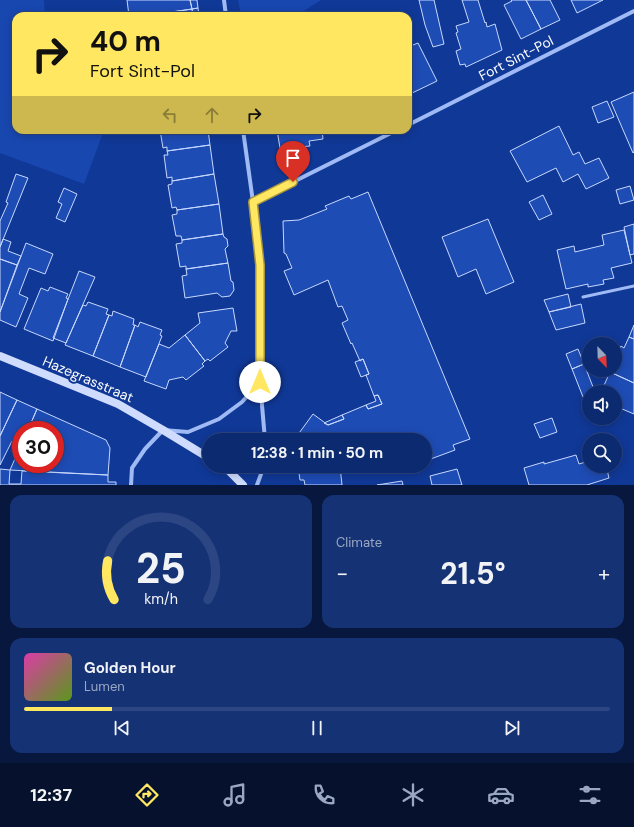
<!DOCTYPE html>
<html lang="en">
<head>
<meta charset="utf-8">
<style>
  :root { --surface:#0c2a70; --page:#153275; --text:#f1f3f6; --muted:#9aa7c3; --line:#2c4683; --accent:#ffe762 }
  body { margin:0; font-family:"DM Sans",sans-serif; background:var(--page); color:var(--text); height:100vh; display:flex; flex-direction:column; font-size:15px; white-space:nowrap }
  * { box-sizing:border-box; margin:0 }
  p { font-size:13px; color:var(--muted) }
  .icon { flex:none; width:22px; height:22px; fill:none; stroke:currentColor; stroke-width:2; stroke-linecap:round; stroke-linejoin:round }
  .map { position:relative; height:485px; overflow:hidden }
  .details { display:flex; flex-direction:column; gap:10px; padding:10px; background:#07173e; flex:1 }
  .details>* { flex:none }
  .guide { position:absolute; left:12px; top:12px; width:400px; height:122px; border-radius:12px; box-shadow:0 2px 10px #0003,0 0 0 1px var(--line); background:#ffe762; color:#111; overflow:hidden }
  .needle { width:26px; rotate:157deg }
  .tools { position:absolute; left:582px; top:337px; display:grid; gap:8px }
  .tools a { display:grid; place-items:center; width:40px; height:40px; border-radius:50%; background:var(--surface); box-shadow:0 2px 10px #0003,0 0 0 1px var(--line); font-size:20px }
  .speed { position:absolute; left:12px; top:421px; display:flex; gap:8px; font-size:20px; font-weight:700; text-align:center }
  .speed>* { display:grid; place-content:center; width:52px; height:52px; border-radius:50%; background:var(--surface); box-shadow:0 2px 10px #0003,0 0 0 1px var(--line); line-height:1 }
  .speed .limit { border:6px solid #d22; background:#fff; color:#111 }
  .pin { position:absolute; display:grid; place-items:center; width:34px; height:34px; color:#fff; margin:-41px -17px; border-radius:50% 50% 50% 0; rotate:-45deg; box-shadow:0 0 4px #0007 }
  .pin .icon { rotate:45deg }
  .me { position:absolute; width:44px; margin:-22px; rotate:0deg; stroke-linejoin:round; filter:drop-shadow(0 0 3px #0008) }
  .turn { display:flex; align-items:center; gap:14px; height:84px; padding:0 12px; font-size:18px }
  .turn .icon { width:52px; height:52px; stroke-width:2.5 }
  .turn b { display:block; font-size:28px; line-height:34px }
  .lanes { display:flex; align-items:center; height:38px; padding:0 12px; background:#0003; justify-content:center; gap:20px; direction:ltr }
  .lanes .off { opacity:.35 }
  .big { font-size:30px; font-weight:700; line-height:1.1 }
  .details .tile { flex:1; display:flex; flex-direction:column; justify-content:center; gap:6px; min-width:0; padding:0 14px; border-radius:12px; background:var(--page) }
  .details .dial { align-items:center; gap:0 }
  .dial svg { height:104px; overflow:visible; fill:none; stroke:var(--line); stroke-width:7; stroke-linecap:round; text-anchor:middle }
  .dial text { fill:var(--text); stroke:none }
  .song { display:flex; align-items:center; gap:12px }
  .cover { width:48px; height:48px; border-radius:6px; background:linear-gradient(135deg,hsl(320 70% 55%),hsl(90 70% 35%)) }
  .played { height:4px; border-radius:2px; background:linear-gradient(90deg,var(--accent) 15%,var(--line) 15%) }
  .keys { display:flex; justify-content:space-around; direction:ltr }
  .heat { display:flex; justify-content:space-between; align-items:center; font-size:22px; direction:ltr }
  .details .tiles { flex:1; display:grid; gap:10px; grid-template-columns:1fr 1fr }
  .tile:last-child { grid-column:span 2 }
  .trip { position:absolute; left:202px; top:433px; width:230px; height:40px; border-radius:20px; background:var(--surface); box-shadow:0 2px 10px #0003,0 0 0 1px var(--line); font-weight:700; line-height:40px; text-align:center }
  .dock { display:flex; height:64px; justify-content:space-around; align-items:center; background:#05112d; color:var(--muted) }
  .dock .icon { width:28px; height:28px }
  .dock .on { color:var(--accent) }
  .dock b { font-size:18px; color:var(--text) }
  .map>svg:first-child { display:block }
</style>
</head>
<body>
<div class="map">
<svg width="634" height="485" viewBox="0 0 634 485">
  <rect width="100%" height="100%" fill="#103896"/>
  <!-- green -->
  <path fill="#1847b0" d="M 0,0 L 44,0 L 45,16 L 16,16 L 16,130 L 104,130 L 84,184 L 0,153 Z
    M 238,0 L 321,0 L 296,16 L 241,16 Z"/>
  <!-- building -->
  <path fill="#1e4cb5" stroke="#c7d8fe" d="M 127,0 L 190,0 L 192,9 L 143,16 L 129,16 Z
    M 190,0 L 197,0 L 198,8 L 192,9 Z
    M 419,0 L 434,0 L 444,44 L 433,47 L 425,25 Z
    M 462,0 L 478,0 L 485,23 L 486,22 L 487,27 L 495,24 L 502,50 L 466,67 L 465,64 L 460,65 L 456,51 L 461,49 L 456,33 L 458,32 L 456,26 L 469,22 Z
    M 511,0 L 526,0 L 541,29 L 521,39 L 504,5 L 512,1 Z
    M 526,0 L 550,0 L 560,20 L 541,29 Z
    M 571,0 L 603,0 L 577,13 Z
    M 198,8 L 199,16 L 193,16 L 192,9 Z
    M 192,9 L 193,16 L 143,16 L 179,11 Z
    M 418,43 L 437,81 L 408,95 L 408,47 Z
    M 634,92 L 634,152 L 633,153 L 611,102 Z
    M 607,101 L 614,117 L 598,123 L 592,107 Z
    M 559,126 L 573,155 L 579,152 L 585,164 L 599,158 L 609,178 L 586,189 L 578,174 L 563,182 L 556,168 L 527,182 L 510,151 Z
    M 160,130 L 208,130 L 210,145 L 167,151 L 167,147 L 163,148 Z
    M 277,130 L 322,130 L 323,139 L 309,141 L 310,146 L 299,147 L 299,151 L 281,154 Z
    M 210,145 L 214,174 L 172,181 L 172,177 L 167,178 L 164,155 L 168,155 L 167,151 Z
    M 16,174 L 28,178 L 0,247 L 0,221 L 8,203 L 6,202 Z
    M 214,174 L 219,204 L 177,210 L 176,207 L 172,208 L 168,185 L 172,184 L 172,181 Z
    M 630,186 L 634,200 L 620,204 L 616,190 Z
    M 64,188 L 77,194 L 65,222 L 56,218 L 62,204 L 58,202 Z
    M 368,192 L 470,439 L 453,445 L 455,450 L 428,460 L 426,457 L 425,457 L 425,440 L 294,440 L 313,414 L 328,425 L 344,419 L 342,415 L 366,405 L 368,409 L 382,404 L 378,395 L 374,396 L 366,375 L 369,374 L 363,359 L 360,361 L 352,343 L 351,344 L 342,323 L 348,320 L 342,306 L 338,307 L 328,280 L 294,295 L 284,271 L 292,268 L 286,254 L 284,253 L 283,221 L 299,220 L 327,209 L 325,206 L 349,196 L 351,199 Z
    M 543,195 L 552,214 L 539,220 L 529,202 Z
    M 219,204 L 223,234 L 182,240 L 181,236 L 176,236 L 172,215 L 177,214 L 177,210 Z
    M 488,219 L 514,282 L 486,294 L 476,269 L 458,277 L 442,237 Z
    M 634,224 L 634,254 L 630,255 L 624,227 Z
    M 624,230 L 632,263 L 611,268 L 614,278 L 603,280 L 604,284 L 588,287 L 588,284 L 566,289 L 557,250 L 574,246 L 575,252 L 604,245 L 602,235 Z
    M 223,234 L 224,237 L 227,239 L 228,246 L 225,249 L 228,263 L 186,269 L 186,266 L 180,267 L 176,244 L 182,243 L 182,240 Z
    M 3,239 L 11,242 L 8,251 L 21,256 L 17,265 L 0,259 L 0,247 Z
    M 26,243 L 53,254 L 45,274 L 29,268 L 19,294 L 28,298 L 16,327 L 0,320 L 0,312 Z
    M 0,259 L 17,265 L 0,312 Z
    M 228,263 L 231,281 L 233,282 L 234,290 L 230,296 L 222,297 L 217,293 L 185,298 L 182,276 L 187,275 L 186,269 Z
    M 79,271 L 95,277 L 66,343 L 53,338 Z
    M 50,287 L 68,294 L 66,298 L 68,299 L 53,341 L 24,329 L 41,288 L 48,291 Z
    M 568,294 L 571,307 L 549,312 L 544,300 Z
    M 88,302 L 108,309 L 106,314 L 109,315 L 93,356 L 65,345 L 83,305 L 86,306 Z
    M 581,304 L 585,323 L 556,330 L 549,312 Z
    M 233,308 L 237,331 L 231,331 L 225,343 L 228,347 L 210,361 L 208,359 L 205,361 L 185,335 L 200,323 L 198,313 Z
    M 113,311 L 134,319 L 133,325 L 135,325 L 120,367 L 93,356 L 109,315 L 112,316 Z
    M 140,322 L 162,330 L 160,335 L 162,336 L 146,377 L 120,367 L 135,325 L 138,327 Z
    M 634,325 L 634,339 L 629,337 Z
    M 185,335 L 205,361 L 202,364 L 204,366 L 186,380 L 183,377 L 169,380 L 166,389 L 144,381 L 159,344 L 169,348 Z
    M 629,337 L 634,339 L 634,383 L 610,372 L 611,370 L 615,370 L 615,358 L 621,346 L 624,348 Z
    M 578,349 L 584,364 L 572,369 L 566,354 Z
    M 363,359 L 369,374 L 361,377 L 355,362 Z
    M 584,364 L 595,392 L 589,392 L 589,394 L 583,397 L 572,369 Z
    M 610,372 L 634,383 L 634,414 L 615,406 L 615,392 L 601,392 Z
    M 0,392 L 17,400 L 0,436 Z
    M 378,395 L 382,404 L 368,409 L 366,405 L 376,401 L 374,396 Z
    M 17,400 L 37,409 L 28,430 L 21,430 L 21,445 L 12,441 L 0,465 L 0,436 Z
    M 37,409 L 106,440 L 110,448 L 108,475 L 10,470 L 21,445 L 21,464 L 55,464 L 55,430 L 28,430 Z
    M 342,415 L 344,419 L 328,425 L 324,423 Z
    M 552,418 L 557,432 L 540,438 L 534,424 Z
    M 576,455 L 579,464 L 589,461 L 589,466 L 606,466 L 609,478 L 587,485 L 529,485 L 524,468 L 544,462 L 544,464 Z
    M 298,466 L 340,466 L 342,485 L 305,485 L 304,480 L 300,480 Z
    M 0,469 L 10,470 L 9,484 L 21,484 L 22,471 L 108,475 L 108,482 L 116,482 L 116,485 L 0,485 Z
    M 457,469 L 462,485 L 432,485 L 430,476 Z
    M 402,481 L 403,485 L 377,485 Z"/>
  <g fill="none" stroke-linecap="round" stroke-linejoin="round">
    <!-- lane -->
    <path stroke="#9fbaf4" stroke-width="3" d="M 583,297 L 634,286"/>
    <!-- street -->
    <path stroke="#9fbaf4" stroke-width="4" d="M 224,0 L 226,16
      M 408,125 L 634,11
      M 243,130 L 253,202 L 260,265 L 260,382 L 265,440
      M 253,202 L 397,130
      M 131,485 L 132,468 L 145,449 L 163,430 L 188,432 L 219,419 L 242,402 L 260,382
      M 257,485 L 264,466"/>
    <!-- secondary -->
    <path stroke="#cfdcfd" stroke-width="8" d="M 0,356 L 118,404 L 163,430 L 209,458
      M 222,466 L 227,469 L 243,485"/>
  </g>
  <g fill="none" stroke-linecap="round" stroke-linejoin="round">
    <defs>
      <path id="route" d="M 260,382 L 260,265 L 253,202 L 293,182"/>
    </defs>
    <!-- route casing -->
    <use href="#route" stroke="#a69640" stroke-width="10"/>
    <!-- route -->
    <use href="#route" stroke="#ffe762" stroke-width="7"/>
  </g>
  <g text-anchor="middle" stroke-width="4" stroke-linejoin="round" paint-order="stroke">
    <!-- street labels -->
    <g font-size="14" fill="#fff" stroke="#103896">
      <text transform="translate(516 58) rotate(-27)" y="5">Fort Sint-Pol</text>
      <text transform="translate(88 379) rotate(23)" y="5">Hazegrasstraat</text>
    </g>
  </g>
</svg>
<div class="tools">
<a><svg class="needle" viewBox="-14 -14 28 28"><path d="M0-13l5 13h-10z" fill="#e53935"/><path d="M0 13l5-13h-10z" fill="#9aa7c3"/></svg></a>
<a><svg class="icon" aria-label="sound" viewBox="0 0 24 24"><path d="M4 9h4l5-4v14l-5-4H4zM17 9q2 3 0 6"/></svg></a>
<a><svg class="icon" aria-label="search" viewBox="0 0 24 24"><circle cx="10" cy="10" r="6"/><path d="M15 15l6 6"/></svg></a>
</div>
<div class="speed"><div class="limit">30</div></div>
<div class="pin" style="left:293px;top:182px;background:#d93025"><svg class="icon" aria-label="arrive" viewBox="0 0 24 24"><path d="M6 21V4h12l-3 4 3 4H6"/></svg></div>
<svg class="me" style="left:260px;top:382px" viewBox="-20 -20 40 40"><circle r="19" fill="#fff"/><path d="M0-13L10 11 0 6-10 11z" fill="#ffe762"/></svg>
<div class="trip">12:38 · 1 min · 50 m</div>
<div class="guide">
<div class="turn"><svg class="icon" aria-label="right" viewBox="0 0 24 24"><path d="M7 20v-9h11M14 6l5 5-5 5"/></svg><div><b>40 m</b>Fort Sint-Pol</div></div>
<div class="lanes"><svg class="icon off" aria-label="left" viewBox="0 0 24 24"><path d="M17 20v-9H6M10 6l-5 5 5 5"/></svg><svg class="icon off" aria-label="ahead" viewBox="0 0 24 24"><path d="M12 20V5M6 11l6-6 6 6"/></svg><svg class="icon" aria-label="right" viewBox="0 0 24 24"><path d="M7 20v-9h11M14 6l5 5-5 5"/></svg></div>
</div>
</div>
<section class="details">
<div class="tiles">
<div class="tile dial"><svg viewBox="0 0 100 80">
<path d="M14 69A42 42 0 1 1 86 69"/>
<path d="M14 69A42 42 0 0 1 9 39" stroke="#ffe762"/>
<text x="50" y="56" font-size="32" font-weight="700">25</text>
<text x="50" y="72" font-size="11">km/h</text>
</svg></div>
<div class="tile"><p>Climate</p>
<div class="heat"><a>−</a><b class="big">21.5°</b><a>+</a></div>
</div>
<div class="tile">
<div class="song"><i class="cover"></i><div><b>Golden Hour</b><p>Lumen</p></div></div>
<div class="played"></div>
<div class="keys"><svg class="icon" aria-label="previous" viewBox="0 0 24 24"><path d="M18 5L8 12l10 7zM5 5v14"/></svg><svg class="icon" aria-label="pause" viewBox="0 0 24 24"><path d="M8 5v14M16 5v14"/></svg><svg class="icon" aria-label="next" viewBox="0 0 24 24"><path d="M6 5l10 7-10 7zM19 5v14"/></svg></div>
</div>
</div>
</section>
<nav class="dock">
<b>12:37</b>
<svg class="icon on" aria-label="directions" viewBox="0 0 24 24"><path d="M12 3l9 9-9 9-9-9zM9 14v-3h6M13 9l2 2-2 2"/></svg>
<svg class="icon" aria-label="music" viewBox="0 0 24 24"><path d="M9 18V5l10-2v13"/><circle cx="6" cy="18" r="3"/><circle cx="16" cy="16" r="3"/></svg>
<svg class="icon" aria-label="phone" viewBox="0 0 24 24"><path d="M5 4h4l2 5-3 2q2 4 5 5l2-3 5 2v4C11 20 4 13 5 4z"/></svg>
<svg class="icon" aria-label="climate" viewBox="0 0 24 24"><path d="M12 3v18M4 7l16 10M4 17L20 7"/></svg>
<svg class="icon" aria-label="car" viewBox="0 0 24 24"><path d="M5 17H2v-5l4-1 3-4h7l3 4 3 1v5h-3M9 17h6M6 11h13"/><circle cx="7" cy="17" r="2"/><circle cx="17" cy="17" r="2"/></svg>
<svg class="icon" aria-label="filters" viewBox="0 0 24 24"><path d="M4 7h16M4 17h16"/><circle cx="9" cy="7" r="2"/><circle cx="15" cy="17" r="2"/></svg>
</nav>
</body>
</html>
